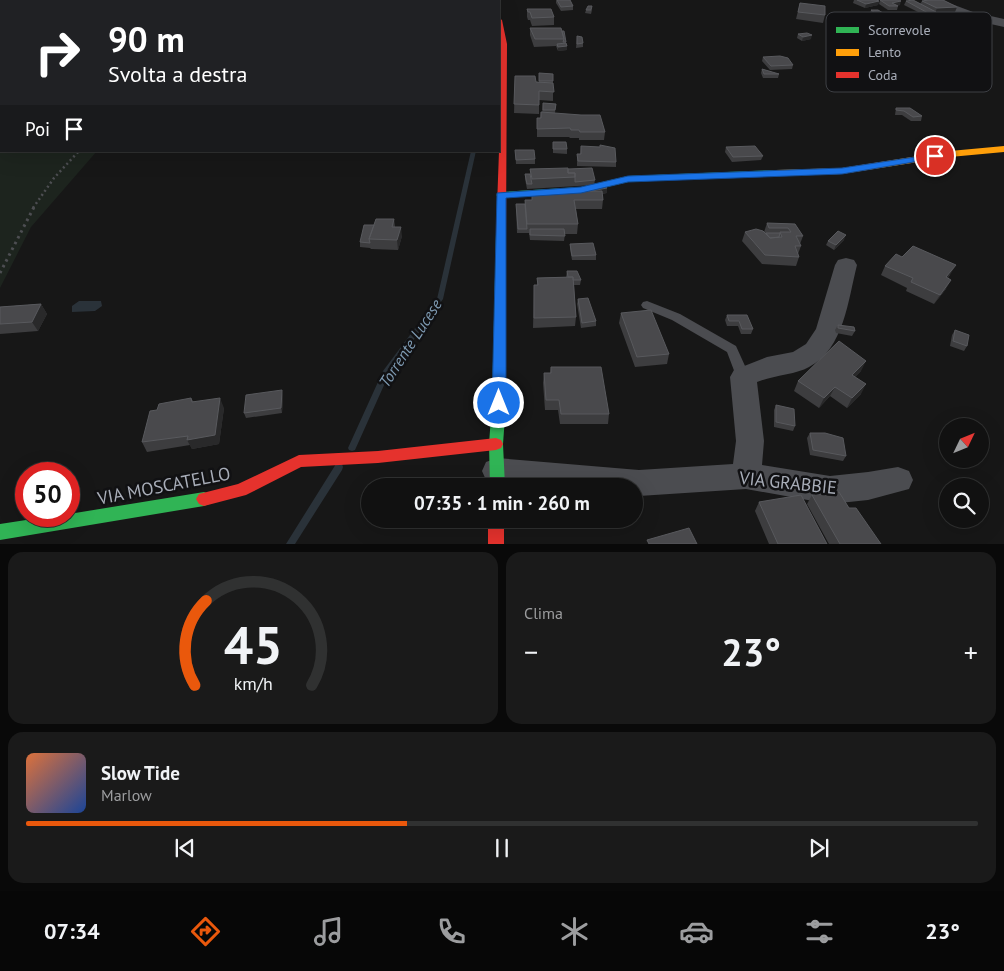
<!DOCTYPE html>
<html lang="it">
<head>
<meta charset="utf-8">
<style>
  :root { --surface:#111; --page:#1a1a1a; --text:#f1f3f6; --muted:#9c9d9f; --line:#303131; --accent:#ea580c }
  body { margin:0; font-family:"PT Sans",sans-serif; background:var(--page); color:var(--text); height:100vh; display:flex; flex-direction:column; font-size:19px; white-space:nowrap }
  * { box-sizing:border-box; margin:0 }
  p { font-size:16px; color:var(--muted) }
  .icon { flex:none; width:28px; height:28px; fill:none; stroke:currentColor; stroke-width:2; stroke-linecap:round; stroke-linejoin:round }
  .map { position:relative; height:544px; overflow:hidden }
  .panel { display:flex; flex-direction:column; gap:8px; padding:8px; background:#090909; flex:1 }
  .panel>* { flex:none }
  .banner { position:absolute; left:0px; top:0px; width:500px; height:152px; box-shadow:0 5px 20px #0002,0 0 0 1px var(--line); background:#202124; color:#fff; overflow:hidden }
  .needle { width:32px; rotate:47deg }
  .buttons { position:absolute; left:939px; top:418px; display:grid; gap:10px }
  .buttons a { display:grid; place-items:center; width:50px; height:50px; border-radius:50%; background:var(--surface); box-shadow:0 5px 20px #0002,0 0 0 1px var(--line); font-size:25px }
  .speed { position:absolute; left:15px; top:462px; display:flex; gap:10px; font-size:25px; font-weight:700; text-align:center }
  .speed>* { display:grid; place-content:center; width:65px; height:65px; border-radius:50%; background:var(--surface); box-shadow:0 5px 20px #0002,0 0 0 1px var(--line); line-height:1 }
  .speed .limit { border:8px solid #d22; background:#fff; color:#111 }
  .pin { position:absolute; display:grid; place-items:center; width:42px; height:42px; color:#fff; margin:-21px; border:2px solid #fff; border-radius:50%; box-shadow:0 1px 5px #0007 }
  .me { position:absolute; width:55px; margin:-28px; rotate:0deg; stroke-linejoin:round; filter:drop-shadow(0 0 4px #0008) }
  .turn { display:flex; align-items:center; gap:18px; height:105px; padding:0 25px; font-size:22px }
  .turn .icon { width:65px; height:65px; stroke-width:2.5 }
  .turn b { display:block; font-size:35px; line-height:42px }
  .then { display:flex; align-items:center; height:48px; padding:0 25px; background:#0003; gap:10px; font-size:19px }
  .big { font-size:38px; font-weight:700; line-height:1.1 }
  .panel .widget { flex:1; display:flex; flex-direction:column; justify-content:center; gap:8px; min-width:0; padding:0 18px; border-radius:15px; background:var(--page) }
  .panel .dial { align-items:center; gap:0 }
  .dial svg { height:130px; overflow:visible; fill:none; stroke:var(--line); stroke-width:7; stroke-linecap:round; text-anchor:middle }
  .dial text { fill:var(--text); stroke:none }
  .song { display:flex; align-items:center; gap:15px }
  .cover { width:60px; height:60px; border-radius:8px; background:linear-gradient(135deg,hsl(20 70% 55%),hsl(220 70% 35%)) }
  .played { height:5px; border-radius:2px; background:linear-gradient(90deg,var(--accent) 40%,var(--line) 40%) }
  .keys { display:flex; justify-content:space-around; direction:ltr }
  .heat { display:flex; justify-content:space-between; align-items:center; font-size:28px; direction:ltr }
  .panel .tiles { flex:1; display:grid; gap:8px; grid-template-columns:1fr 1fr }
  .widget:last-child { grid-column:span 2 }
  .trip { position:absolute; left:361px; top:478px; width:282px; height:50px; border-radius:25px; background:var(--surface); box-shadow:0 5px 20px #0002,0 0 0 1px var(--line); font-weight:700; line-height:50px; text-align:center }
  .tabs { display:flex; height:80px; justify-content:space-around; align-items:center; background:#070707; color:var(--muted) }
  .tabs .icon { width:35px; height:35px }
  .tabs .on { color:var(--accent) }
  .tabs b { font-size:22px; color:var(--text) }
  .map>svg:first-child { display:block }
</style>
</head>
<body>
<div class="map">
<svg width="1004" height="544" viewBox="0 0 1004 544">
  <rect width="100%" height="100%" fill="#171717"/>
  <!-- green -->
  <path fill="#1d241e" d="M 0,44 L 1,151 L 97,151 L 31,227 L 0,288 Z"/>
  <!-- water -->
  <path fill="#2a3239" d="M 79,301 L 101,301 L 102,306 L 95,311 L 72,312 L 72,306 Z"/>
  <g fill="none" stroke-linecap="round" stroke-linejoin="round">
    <!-- stream -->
    <path fill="#2a3239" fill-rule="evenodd" d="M 467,0 L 471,0 L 471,1 L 467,1 Z
      M 471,151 L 476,151 L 443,299 L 389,374 L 355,450 L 352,451 L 349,450 L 348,448 L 383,371 L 437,299 Z
      M 339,463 L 342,464 L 343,467 L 342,470 L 295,544 L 286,544 L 336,464 Z"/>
    <!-- path-far1 -->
    <path stroke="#4d4e52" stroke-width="2.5" stroke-dasharray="2 3" stroke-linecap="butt" d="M 33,208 L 54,178 L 79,151"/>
    <!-- path -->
    <path stroke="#4d4e52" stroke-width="3" stroke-dasharray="2.5 4" stroke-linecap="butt" d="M 0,273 L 34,207"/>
    <!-- lane -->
    <path fill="#4b4c50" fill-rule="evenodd" d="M 647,301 L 680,314 L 736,346 L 750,377 L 748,381 L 743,382 L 738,381 L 727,352 L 672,320 L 643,308 L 641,305 L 643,302 Z"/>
    <!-- street -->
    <path fill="#4b4c50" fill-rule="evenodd" d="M 401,0 L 413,0 L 413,1 L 401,1 Z
      M 924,0 L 941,0 L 973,12 L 1004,19 L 1004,27 L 964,18 L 926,3 Z
      M 846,258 L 854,260 L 857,265 C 848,300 844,349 809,367 C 795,375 774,375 757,382 L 764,441 L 762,465 L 830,476 L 868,472 L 898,467 L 909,471 L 913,480 L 909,489 L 868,500 L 830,504 L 746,489 L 639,496 L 635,496 L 635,486 L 523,486 L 497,484 L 486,480 L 482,471 L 486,462 L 497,458 L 639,470 L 733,464 L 736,441 L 730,377 L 734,370 L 767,357 L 793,352 L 806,344 L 816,329 L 835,265 L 838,260 Z"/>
    <!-- fast -->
    <path fill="#30b455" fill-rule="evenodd" d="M 776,170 L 779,171 L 779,175 L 628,182 L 581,193 L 501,198 L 496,195 L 501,192 L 581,187 L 628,176 Z
      M 501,231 L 506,234 L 506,403 L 503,444 L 505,486 L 490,486 L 489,444 L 492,403 L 496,234 Z
      M 204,492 L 209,494 L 212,499 L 209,504 L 204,506 L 0,540 L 0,524 L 52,516 L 69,516 L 69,514 Z"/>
    <!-- slow -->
    <path fill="#ff9f0a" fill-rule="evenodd" d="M 487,0 L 493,0 L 493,1 L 487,1 Z
      M 1004,146 L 1004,152 L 950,157 L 842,174 L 776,176 L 771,173 L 776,170 L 842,168 L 950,151 Z"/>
    <!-- jam -->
    <path fill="#e5322d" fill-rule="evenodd" d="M 499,18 L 502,20 L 507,44 L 506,234 L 501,237 L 496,234 L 499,151 Z
      M 496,438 L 501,440 L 503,444 L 501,448 L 496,450 L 378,463 L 301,467 L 246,495 L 204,506 L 199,504 L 196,499 L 199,494 L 238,484 L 299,455 L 378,451 Z
      M 488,519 L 504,519 L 504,544 L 488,544 Z"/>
  </g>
  <!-- wall -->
  <path fill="#3d3d3f" d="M 556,0 L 573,6 L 573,10 L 561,11 L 556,3 Z
    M 854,0 L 876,0 L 879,1 L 878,5 L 865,8 L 853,3 Z
    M 880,0 L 900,5 L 896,6 L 898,6 L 897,10 L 888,10 L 879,4 Z
    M 906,1 L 920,4 L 922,1 L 957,7 L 954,14 L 926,16 L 904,5 Z
    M 800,3 L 825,15 L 823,23 L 796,19 Z
    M 527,9 L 554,17 L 554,25 L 532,26 L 530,20 L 528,20 L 527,17 Z
    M 586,10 L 592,10 L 591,14 L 585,13 Z
    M 871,10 L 886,20 L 869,21 L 863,18 L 864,14 L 870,13 Z
    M 900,15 L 928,18 L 926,22 L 921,22 L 923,24 L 922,28 L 914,28 L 899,19 Z
    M 970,16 L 978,17 L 974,25 L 967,23 Z
    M 838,22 L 847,24 L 847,22 L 868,26 L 869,22 L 883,23 L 882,27 L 872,28 L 868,26 L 866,30 L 862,30 L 861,31 L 853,32 L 851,30 L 850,32 L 841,32 L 837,26 Z
    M 927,22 L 943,29 L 942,33 L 931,34 L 922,28 L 924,24 L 927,24 Z
    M 894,24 L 911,28 L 909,32 L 899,33 L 892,27 Z
    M 530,28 L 562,31 L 566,42 L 567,50 L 558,51 L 556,46 L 534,47 L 530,35 Z
    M 798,34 L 811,39 L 802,41 L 797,38 Z
    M 968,34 L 982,35 L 980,39 L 978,39 L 980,42 L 978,45 L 969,45 L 966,41 L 967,38 L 966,38 Z
    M 577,36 L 583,43 L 583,47 L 576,48 Z
    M 763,57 L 793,65 L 792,69 L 770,70 L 762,61 Z
    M 762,69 L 779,74 L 778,78 L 763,78 L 761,73 Z
    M 539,73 L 553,74 L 553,101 L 539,100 L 539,114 L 514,113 L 515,76 L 536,82 L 539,82 Z
    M 543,103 L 556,104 L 555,113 L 605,132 L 604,140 L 579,140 L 579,138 L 570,138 L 569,137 L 537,137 L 537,118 L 540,118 L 541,112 L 542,112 Z
    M 896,108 L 922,116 L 921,121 L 911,121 L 902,115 L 895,115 Z
    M 553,142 L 567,149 L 567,154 L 553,153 Z
    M 581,146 L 616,162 L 616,167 L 577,166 L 577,154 L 580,154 Z
    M 726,147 L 763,156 L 761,160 L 732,162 L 725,152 Z
    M 515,150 L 535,159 L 535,164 L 516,164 Z
    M 530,169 L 568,169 L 595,180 L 594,185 L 527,189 L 525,179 L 525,174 L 530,174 Z
    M 588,187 L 607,193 L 602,194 L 603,200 L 602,209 L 576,209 L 578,224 L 577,234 L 565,234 L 564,241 L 530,240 L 529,233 L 517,233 L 516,204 L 525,204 L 525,200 L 532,200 L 588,191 Z
    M 394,219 L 395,227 L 402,236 L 398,250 L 371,249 L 370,248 L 360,247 L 360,242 L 374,225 Z
    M 767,223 L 795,224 L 803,236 L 800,244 L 801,246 L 798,254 L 799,257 L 796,266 L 762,264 L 742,241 L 745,232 L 764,232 Z
    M 844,240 L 834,250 L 826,245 L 828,241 Z
    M 570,244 L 596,255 L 596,260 L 572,260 L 570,249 Z
    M 902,257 L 950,275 L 948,278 L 946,289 L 934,304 L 906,291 L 907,288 L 881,275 L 885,266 Z
    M 567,271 L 581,280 L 580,285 L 574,285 L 576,317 L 575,326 L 533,328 L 534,285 L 537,285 L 537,278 L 566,277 Z
    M 578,299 L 596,321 L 596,326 L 581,328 L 577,304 Z
    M 41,304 L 47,314 L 38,331 L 0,334 L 0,307 Z
    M 621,313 L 669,354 L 667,364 L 635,367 L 619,323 Z
    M 727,315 L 753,329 L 751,334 L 741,334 L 738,326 L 727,326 L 725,320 Z
    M 838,325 L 855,331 L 852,336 L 836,333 L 835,330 Z
    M 955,330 L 967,346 L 964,351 L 950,346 L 952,335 Z
    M 551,367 L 609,414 L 608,424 L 560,424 L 558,410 L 545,410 L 543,383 L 544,373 L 550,373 Z
    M 861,371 L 855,377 L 861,394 L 847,408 L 830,396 L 819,408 L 794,391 L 798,381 Z
    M 283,395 L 282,413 L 246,418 L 244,413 Z
    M 191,398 L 193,401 L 224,408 L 219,444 L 192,449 L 190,445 L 147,452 L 142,442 L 157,410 Z
    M 776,405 L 795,426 L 793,431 L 774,427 L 774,410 Z
    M 810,433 L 846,456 L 843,461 L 810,455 L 807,438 Z
    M 812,495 L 849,508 L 881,544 L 829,544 L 807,504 Z
    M 759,502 L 827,544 L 769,544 L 755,511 Z"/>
  <!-- shaded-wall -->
  <path fill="#29292a" d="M 879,1 L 878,5 L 865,8 L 866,4 Z
    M 901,1 L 900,5 L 893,6 L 892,3 Z
    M 957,7 L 954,14 L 934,16 L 937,8 Z
    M 888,16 L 886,20 L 869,21 L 870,18 Z
    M 883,23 L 882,27 L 872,28 L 873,24 Z
    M 812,35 L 811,39 L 802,41 L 803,37 Z
    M 982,35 L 980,39 L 972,40 L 974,36 Z
    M 567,46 L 567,50 L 558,51 L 558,47 Z
    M 607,188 L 607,193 L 591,195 L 591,191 Z
    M 401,227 L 402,236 L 398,250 L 397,240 Z
    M 846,235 L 844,240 L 834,250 L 836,245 Z
    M 956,265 L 950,275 L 940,287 L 946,277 Z
    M 951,280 L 946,289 L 934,304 L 940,295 Z
    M 41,304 L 47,314 L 38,331 L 32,322 Z
    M 866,361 L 861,371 L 847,385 L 852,375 Z
    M 866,384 L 861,394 L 847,408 L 852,398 Z
    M 835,387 L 830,396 L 819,408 L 824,398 Z
    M 282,390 L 283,395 L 282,413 L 281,408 Z
    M 220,398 L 224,408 L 219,444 L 192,449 L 187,440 Z"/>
  <!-- building -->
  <path fill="#49494c" stroke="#58595d" d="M 385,0 L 395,0 L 395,1 L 385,1 Z
    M 557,0 L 570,0 L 573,6 L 561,7 Z
    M 857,0 L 876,0 L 879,1 L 866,4 Z
    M 880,0 L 899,0 L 901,1 L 892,3 L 898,6 L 889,6 Z
    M 913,0 L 936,12 L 928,13 L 906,1 Z
    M 928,0 L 943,0 L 957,7 L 937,8 L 922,1 Z
    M 800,3 L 825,6 L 825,15 L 798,12 Z
    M 588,6 L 592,6 L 591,10 L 586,10 Z
    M 527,9 L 551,9 L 554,17 L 532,18 L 530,12 L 528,12 Z
    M 871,10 L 878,10 L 888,16 L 870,18 L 864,14 L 875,13 Z
    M 530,28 L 561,28 L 564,39 L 535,39 Z
    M 562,31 L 564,31 L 566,42 L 563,42 L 564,39 Z
    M 807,33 L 812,35 L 803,37 L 798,34 Z
    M 577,36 L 582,37 L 583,43 L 577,44 Z
    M 566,43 L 567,46 L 558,47 L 557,44 Z
    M 780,56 L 788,58 L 793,65 L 771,66 L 763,57 Z
    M 762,69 L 779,74 L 764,74 Z
    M 539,73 L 553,74 L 553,81 L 539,81 Z
    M 515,76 L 535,76 L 536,82 L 553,83 L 554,92 L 539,91 L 539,105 L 514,104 Z
    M 543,103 L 556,104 L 555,110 L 543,110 Z
    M 896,108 L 910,108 L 922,116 L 913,117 L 904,111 L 896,110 Z
    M 541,112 L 581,115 L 600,115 L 605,132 L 580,132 L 579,130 L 571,130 L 570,128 L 537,129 L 537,118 L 541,118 Z
    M 553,142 L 566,142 L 567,149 L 553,149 Z
    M 600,145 L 615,148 L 616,162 L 578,161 L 577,154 L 581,154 L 581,146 L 600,147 Z
    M 755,146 L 763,156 L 733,157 L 726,147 Z
    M 515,150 L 534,150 L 535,159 L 516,160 Z
    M 568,168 L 568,173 L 575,173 L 575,177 L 532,179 L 530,169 Z
    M 592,168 L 595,180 L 575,182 L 575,173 L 568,173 L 568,169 Z
    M 525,174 L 530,174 L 532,184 L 527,184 Z
    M 603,184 L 607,188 L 591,191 L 588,187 Z
    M 602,191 L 603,200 L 574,200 L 578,224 L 527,224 L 525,200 L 532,200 L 532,192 Z
    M 516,204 L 525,204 L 527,229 L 518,229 Z
    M 376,219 L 394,219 L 392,227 L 401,227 L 397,240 L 369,239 Z
    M 767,223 L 795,224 L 803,236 L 796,236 L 801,246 L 795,246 L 799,257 L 765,255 L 745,232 L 756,229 L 763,231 L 770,238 L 782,237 L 780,232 L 791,232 L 788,228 L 769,228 Z
    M 364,225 L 374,225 L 369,239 L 370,243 L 360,242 Z
    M 530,229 L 564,229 L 565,236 L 530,235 Z
    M 838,231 L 846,235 L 836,245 L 828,241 Z
    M 766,233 L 780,233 L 779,237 L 770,238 Z
    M 593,243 L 596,255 L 572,256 L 570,244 Z
    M 913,246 L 956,265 L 946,277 L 951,280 L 940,295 L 911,282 L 913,278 L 885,266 L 896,254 L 902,257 Z
    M 567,271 L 577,271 L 581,280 L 573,280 L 573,277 L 568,277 Z
    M 573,277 L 576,317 L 534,318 L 534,285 L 538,285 L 537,278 Z
    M 588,298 L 596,321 L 582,323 L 578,299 Z
    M 41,304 L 32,322 L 0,324 L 0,307 Z
    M 651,310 L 669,354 L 637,357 L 621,313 Z
    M 727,315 L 747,315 L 753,329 L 742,329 L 739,321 L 729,321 Z
    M 838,325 L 854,327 L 855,331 L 838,328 Z
    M 955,330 L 969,335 L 967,346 L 953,341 Z
    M 839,341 L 866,361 L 852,375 L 866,384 L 852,398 L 835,387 L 824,398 L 798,381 Z
    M 551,367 L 601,367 L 609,414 L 561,414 L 559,400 L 546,400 L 544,373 L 551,373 Z
    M 282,390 L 281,408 L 244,413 L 246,395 Z
    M 191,398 L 192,402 L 220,398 L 215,435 L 187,440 L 188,436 L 142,442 L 150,411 L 157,410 L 159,404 Z
    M 776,405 L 794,409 L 795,426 L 776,422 Z
    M 810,433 L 825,433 L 843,438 L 846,456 L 813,450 Z
    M 839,492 L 849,508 L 856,508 L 881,544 L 840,544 L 812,495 Z
    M 801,495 L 827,544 L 778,544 L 759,502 Z
    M 689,528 L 697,544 L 649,544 L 647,540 Z"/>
  <!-- route -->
  <path fill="#1a73e8" stroke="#114b97" d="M 935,154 L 940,156 L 938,158 L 842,174 L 628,182 L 581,193 L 506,198 L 506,403 L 504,407 L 499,408 L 494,407 L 492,403 L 497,193 L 581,187 L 628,176 L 842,168 Z"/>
  <g text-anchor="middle" stroke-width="5" stroke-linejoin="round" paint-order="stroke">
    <!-- water labels -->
    <g font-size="16" font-style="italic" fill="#7f9bb3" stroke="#111113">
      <text transform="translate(410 343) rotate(-57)" y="6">Torrente Lucese</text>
    </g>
    <!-- near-street labels -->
    <g font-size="18" fill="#a8adb8" stroke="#111113">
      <text transform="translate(788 483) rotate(6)" y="6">VIA GRABBIE</text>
      <text transform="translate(164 486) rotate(-11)" y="6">VIA MOSCATELLO</text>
    </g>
  </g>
  <!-- legend -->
  <rect x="826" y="12" width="166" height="80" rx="8" fill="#111113" stroke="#3e4045" stroke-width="1"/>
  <rect x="836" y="27" width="23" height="6" fill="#30b455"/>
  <rect x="836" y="49" width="23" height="7" fill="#ff9f0a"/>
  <rect x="836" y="72" width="23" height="6" fill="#e5322d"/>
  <g font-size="14" fill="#a8adb8">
    <text x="868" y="35">Scorrevole</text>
    <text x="868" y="57">Lento</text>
    <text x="868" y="80">Coda</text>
  </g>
</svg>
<div class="buttons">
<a><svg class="needle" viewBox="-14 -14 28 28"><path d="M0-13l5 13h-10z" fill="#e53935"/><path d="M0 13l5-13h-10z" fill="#9c9d9f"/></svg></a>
<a><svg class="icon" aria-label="search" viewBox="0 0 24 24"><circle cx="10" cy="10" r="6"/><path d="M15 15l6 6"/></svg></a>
</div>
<div class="speed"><div class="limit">50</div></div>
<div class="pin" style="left:935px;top:156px;background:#d93025"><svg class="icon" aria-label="arrive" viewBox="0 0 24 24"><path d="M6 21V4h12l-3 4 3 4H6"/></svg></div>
<svg class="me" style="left:499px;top:403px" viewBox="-20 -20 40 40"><circle r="17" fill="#1a73e8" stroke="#fff" stroke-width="3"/><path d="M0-11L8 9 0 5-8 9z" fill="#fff"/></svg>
<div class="trip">07:35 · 1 min · 260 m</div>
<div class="banner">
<div class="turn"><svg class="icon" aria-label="right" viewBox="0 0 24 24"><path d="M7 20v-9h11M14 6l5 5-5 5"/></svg><div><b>90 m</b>Svolta a destra</div></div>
<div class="then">Poi<svg class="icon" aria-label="arrive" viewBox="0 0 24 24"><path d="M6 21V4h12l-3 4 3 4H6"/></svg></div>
</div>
</div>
<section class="panel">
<div class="tiles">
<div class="widget dial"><svg viewBox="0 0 100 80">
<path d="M14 69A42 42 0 1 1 86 69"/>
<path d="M14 69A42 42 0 0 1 21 17" stroke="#ea580c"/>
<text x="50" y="56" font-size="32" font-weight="700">45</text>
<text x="50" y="72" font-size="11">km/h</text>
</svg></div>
<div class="widget"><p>Clima</p>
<div class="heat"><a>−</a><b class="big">23°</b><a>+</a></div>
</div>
<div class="widget">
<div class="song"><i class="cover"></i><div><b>Slow Tide</b><p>Marlow</p></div></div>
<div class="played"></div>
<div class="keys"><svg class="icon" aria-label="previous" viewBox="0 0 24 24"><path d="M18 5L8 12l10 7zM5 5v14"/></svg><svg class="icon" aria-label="pause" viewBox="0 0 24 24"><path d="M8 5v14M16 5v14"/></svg><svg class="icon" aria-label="next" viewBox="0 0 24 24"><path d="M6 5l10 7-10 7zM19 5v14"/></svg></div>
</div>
</div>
</section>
<nav class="tabs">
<b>07:34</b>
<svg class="icon on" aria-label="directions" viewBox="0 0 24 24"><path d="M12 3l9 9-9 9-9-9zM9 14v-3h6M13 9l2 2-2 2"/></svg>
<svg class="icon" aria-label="music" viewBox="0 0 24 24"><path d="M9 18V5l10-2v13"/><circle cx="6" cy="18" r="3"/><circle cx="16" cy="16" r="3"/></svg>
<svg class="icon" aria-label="phone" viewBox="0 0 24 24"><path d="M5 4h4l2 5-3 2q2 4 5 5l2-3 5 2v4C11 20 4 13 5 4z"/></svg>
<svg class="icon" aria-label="climate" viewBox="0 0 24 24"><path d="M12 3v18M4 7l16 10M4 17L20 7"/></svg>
<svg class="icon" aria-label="car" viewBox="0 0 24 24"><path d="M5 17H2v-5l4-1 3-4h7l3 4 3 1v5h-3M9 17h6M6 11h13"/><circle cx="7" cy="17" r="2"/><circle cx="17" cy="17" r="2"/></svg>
<svg class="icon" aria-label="filters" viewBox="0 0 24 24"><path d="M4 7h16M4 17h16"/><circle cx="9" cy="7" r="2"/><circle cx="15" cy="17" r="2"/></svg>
<b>23°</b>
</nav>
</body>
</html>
